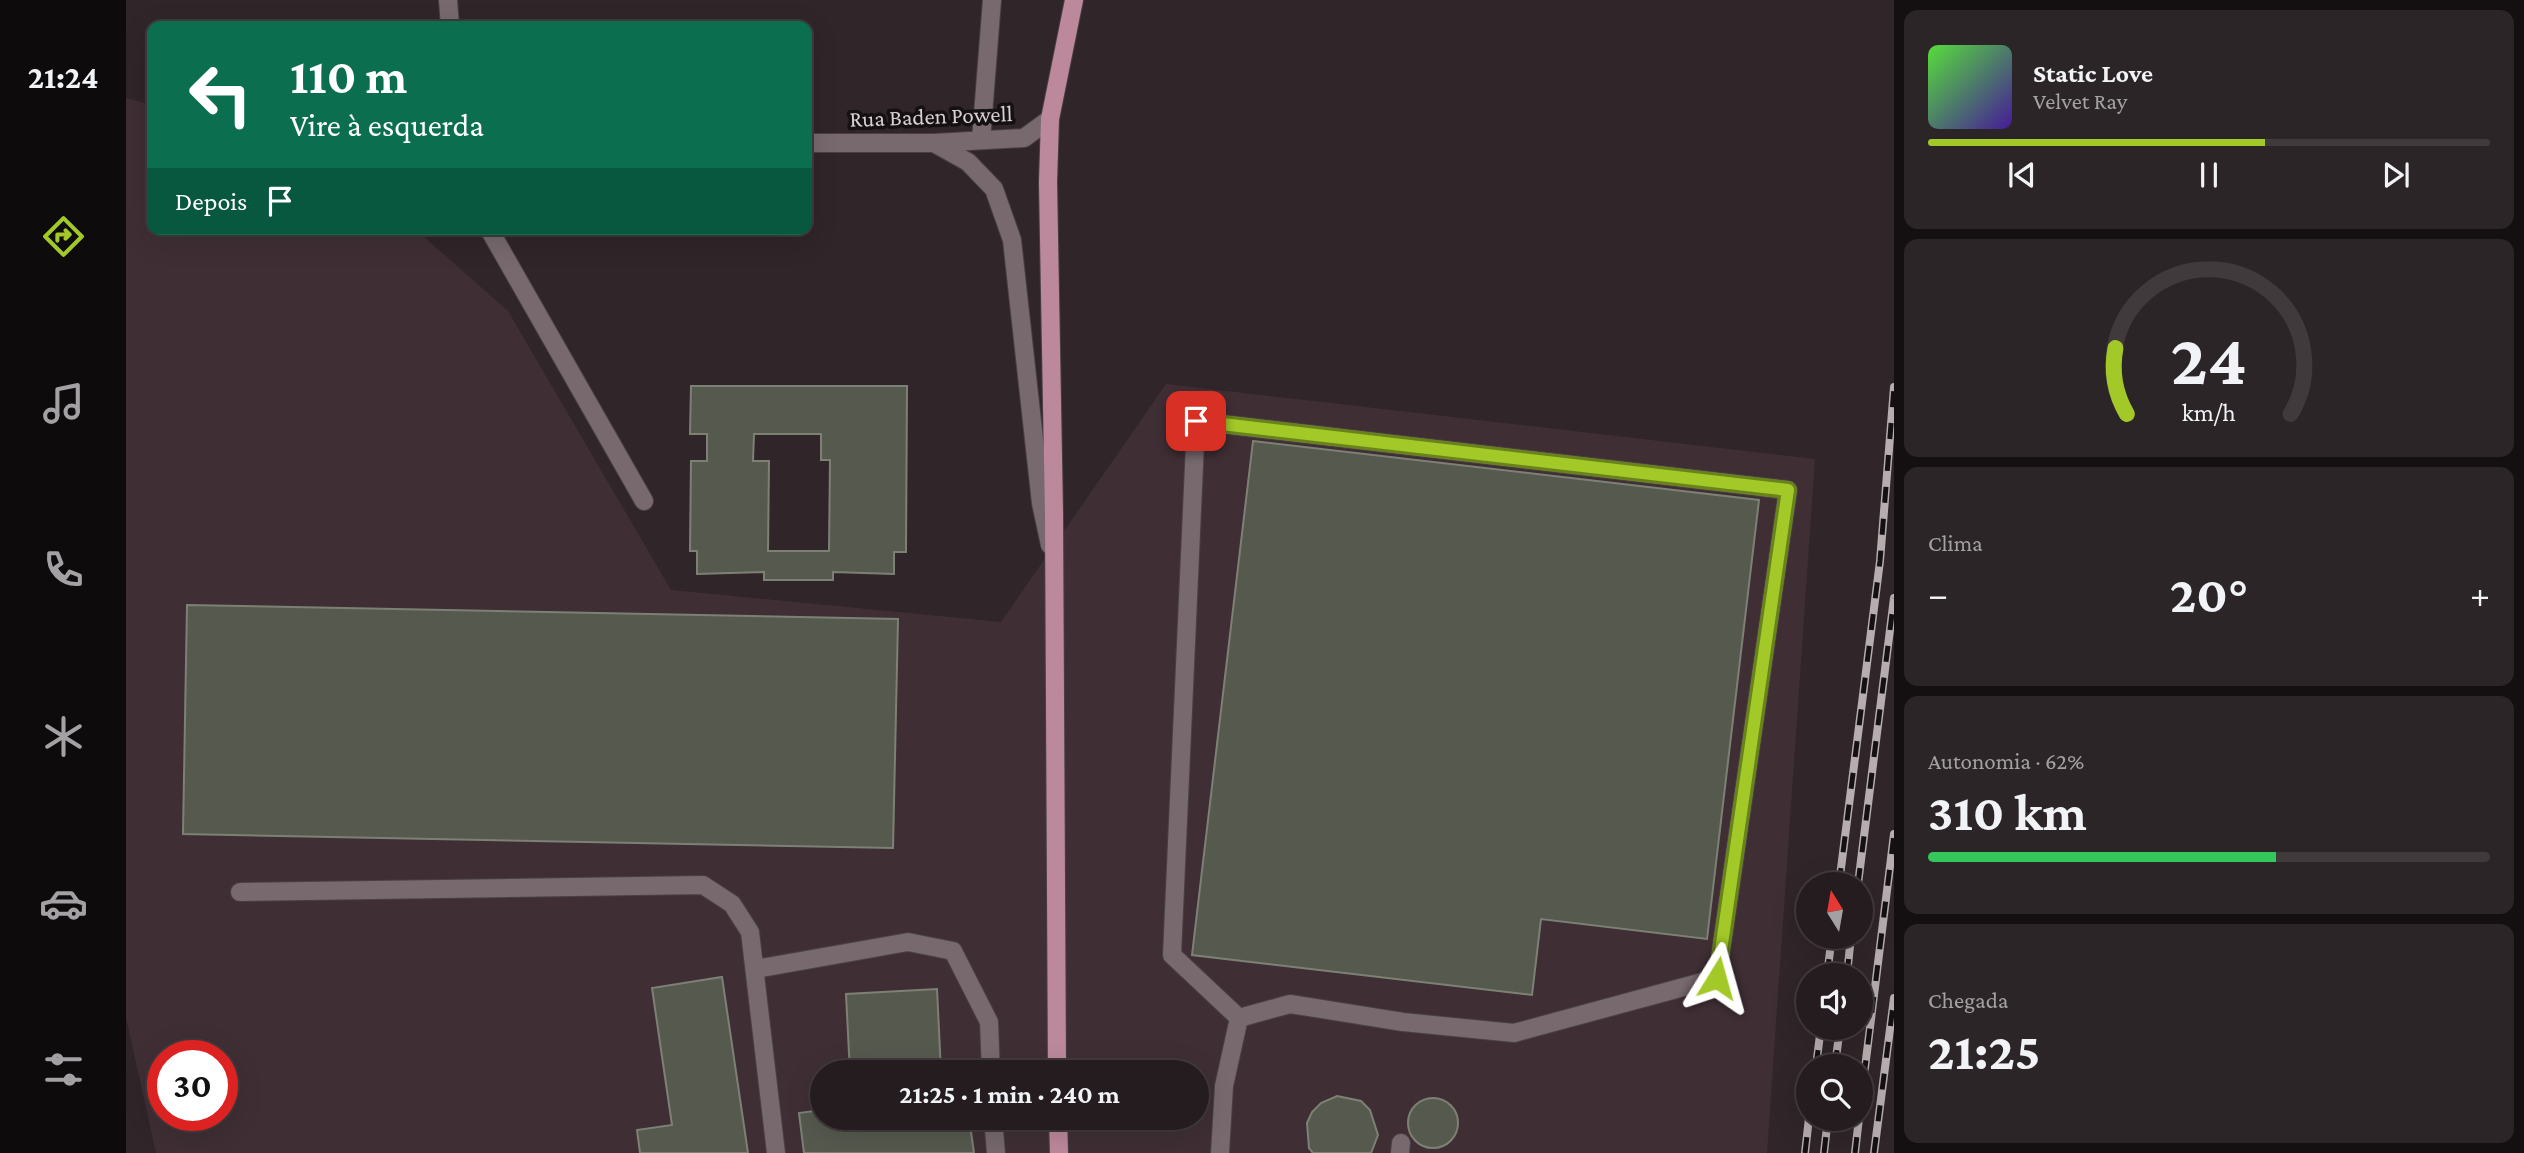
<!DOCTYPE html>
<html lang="pt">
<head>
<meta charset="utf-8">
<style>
  :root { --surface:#241c1f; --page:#2c2528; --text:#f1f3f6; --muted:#a3a1a4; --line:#413a3d; --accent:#a2c928 }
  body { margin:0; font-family:"Crimson Pro",serif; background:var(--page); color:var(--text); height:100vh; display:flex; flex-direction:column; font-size:26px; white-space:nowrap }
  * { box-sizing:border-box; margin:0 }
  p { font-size:23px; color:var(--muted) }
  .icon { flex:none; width:38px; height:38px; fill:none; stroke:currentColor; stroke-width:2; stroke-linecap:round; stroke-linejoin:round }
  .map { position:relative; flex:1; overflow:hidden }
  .panel { display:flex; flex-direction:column; gap:10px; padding:10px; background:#140f11; width:630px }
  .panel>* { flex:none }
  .guide { position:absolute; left:21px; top:21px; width:665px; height:214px; border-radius:14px; box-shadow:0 7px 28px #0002,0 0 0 2px var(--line); background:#0b6e4f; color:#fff; overflow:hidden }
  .needle { width:46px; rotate:349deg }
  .buttons { position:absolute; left:1670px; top:872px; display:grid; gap:14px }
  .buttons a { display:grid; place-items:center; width:77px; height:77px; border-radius:50%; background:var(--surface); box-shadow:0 7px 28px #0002,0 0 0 2px var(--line); font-size:35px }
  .speed { position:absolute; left:21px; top:1040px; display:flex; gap:14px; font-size:35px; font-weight:700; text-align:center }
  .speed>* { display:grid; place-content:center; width:91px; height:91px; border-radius:50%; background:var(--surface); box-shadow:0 7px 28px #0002,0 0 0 2px var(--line); line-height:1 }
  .speed .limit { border:10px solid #d22; background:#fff; color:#111 }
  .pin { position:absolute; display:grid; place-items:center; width:60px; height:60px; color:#fff; margin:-30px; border-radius:14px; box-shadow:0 4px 10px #0006 }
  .me { position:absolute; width:77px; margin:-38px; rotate:8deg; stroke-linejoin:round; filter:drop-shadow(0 0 5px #0008) }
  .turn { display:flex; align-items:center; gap:24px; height:147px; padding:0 28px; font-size:32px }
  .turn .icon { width:91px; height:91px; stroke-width:2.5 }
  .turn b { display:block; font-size:49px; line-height:60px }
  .then { display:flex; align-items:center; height:66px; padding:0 28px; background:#0003; gap:14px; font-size:26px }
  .big { font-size:52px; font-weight:700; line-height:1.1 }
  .panel .widget { flex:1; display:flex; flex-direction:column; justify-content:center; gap:10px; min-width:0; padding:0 24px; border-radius:14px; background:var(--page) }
  .panel .dial { align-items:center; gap:0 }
  .dial svg { height:182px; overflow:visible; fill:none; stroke:var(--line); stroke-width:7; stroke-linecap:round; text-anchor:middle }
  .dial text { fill:var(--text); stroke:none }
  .song { display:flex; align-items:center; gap:21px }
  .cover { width:84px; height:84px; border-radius:10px; background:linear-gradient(135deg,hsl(110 70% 55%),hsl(260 70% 35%)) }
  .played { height:7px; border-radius:4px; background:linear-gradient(90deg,var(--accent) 60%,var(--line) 60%) }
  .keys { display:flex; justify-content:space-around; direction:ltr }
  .heat { display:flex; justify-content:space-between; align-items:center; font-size:38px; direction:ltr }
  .charge { height:10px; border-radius:5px; background:linear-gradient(90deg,#34c759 62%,var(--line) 0) }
  .trip { position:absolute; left:684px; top:1060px; width:399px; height:70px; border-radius:35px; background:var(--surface); box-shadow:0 7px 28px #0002,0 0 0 2px var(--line); font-weight:700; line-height:70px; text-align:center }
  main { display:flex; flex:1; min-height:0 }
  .tab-bar { display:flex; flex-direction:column; width:126px; justify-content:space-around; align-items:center; background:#0e0b0c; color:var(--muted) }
  .tab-bar .icon { width:49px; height:49px }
  .tab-bar .active { color:var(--accent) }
  .tab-bar b { font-size:32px; color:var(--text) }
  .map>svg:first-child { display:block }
</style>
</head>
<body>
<main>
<nav class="tab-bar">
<b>21:24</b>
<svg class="icon active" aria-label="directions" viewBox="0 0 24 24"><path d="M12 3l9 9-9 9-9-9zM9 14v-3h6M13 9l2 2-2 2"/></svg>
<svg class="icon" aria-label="music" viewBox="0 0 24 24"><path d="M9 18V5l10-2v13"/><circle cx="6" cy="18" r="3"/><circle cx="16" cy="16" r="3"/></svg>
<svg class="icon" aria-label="phone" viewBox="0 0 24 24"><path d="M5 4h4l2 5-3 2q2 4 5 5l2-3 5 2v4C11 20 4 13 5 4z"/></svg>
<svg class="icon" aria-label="climate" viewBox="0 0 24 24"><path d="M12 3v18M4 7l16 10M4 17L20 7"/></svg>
<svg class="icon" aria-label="car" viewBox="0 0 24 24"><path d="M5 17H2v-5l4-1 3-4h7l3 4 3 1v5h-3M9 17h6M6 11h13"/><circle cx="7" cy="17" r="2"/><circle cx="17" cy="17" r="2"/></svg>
<svg class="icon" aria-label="filters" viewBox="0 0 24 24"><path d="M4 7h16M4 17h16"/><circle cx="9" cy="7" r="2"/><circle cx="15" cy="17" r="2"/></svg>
</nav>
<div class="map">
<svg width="1768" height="1153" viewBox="0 0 1768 1153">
  <rect width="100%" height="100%" fill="#302529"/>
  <!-- built -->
  <path fill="#3f2f35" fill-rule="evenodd" d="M 0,98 L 26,105 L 26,229 L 289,229 L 382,311 L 545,590 L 875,622 L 1040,384 L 1689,459 L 1641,1153 L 30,1153 L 0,1017 ZM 37,1055 L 96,1055 L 96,1115 L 37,1115 ZM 696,1073 L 1071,1073 L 1071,1118 L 696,1118 Z"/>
  <!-- building -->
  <path fill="#55594e" stroke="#7d8175" stroke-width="2" fill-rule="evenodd" d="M 565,386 L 781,386 L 780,552 L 768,552 L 768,574 L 707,572 L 707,580 L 638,580 L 638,572 L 571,574 L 571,551 L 564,551 L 565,461 L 581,461 L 581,434 L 564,434 ZM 628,434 L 695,434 L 695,460 L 704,460 L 703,551 L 642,551 L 643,461 L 627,461 Z
    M 1127,441 L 1633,500 L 1581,939 L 1415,919 L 1406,995 L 1066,955 Z
    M 61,605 L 772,619 L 767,848 L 57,834 Z
    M 596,977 L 622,1153 L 514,1153 L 511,1130 L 546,1125 L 526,988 Z
    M 811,989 L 815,1072 L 724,1073 L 720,994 Z
    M 1211,1096 L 1235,1101 L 1244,1110 L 1252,1135 L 1245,1153 L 1187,1153 L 1183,1148 L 1181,1123 L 1186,1112 L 1195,1103 Z
    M1282 1123a25 25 0 1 1 50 0a25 25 0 1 1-50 0Z
    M 696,1110 L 696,1118 L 843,1118 L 848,1153 L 678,1153 L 673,1113 Z"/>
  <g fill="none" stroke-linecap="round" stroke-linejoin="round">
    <defs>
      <path id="minor" d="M 322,0 L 324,26
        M 855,140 L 866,0
        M 681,143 L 808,143 L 898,138 L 924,119
        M 808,143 L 842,162 L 868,189 L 886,240 L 915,503 L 924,545
        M 363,229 L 518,501
        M 1070,421 L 1662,490 L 1591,978 L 1388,1033 L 1277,1022 L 1164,1004 L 1113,1018 L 1046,955 Z
        M 114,892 L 577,885 L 606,904 L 624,932 L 650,1153
        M 629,969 L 782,942 L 827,951 L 863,1022 L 865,1073
        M 867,1118 L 870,1153
        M 1094,1153 L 1098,1086 L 1113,1018
        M 1274,1153 L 1275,1143"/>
      <path id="major" d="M 931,1073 L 928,514 L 922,182 L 924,119 L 948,0
        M 932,1118 L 933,1153"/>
    </defs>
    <!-- minor casing -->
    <use href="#minor" stroke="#4a4044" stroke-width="20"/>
    <!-- major casing -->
    <use href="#major" stroke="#4a4044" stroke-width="20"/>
    <!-- minor -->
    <use href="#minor" stroke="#77696e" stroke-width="18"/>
    <!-- major -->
    <use href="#major" stroke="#bc899c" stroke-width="18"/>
    <defs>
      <path id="rail" d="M 1713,884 L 1754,561 L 1768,387
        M 1732,884 L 1768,598
        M 1701,975 L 1706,936
        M 1721,975 L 1725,936
        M 1690,1066 L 1695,1027
        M 1709,1066 L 1714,1027
        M 1734,1108 L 1768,834
        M 1679,1153 L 1683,1118
        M 1698,1153 L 1702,1118
        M 1729,1153 L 1733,1118
        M 1748,1153 L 1768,998"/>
    </defs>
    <!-- rail casing -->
    <use href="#rail" stroke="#b6adaf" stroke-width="8"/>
    <!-- rail -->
    <use href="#rail" stroke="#151011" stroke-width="5" stroke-dasharray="16" stroke-linecap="butt"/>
  </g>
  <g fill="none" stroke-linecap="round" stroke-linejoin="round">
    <defs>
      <path id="route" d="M 1070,421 L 1662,490 L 1591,978"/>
    </defs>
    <!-- route casing -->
    <use href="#route" stroke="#69831a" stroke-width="18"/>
    <!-- route -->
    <use href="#route" stroke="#a2c928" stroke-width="12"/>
  </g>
  <g text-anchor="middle" stroke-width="7" stroke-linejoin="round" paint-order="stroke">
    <!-- street labels -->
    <g font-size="23" fill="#d8d0d2" stroke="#151011">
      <text transform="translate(805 116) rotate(-2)" y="8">Rua Baden Powell</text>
    </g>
  </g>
</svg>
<div class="buttons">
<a><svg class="needle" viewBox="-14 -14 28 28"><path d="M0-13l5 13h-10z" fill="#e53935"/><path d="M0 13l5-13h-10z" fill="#a3a1a4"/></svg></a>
<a><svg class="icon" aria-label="sound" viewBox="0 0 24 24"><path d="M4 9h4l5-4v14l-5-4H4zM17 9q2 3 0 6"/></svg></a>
<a><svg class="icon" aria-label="search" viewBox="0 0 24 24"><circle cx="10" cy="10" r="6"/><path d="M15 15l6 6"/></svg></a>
</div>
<div class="speed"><div class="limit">30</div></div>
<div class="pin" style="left:1070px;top:421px;background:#d93025"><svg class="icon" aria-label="arrive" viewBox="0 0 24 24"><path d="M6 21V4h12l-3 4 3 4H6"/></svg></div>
<svg class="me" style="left:1591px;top:978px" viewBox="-20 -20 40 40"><path d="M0-17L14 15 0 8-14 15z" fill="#a2c928" stroke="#fff" stroke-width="4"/></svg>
<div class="trip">21:25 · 1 min · 240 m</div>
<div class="guide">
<div class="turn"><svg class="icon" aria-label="left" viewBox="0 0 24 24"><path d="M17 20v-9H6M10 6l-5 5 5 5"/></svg><div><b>110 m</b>Vire à esquerda</div></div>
<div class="then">Depois<svg class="icon" aria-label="arrive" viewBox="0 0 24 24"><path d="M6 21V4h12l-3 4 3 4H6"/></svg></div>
</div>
</div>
<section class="panel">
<div class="widget">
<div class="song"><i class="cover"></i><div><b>Static Love</b><p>Velvet Ray</p></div></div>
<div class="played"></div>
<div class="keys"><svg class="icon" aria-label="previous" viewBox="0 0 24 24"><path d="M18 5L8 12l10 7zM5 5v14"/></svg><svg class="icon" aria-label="pause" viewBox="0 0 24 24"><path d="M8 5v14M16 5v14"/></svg><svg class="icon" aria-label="next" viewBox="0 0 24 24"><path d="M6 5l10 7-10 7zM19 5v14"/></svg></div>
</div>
<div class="widget dial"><svg viewBox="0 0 100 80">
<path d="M14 69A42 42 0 1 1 86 69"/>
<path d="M14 69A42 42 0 0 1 9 40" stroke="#a2c928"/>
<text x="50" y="56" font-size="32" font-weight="700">24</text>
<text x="50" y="72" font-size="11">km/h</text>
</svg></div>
<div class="widget"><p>Clima</p>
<div class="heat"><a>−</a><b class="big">20°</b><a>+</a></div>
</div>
<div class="widget"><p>Autonomia · 62%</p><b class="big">310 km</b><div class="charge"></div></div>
<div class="widget"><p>Chegada</p><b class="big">21:25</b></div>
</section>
</main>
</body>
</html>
